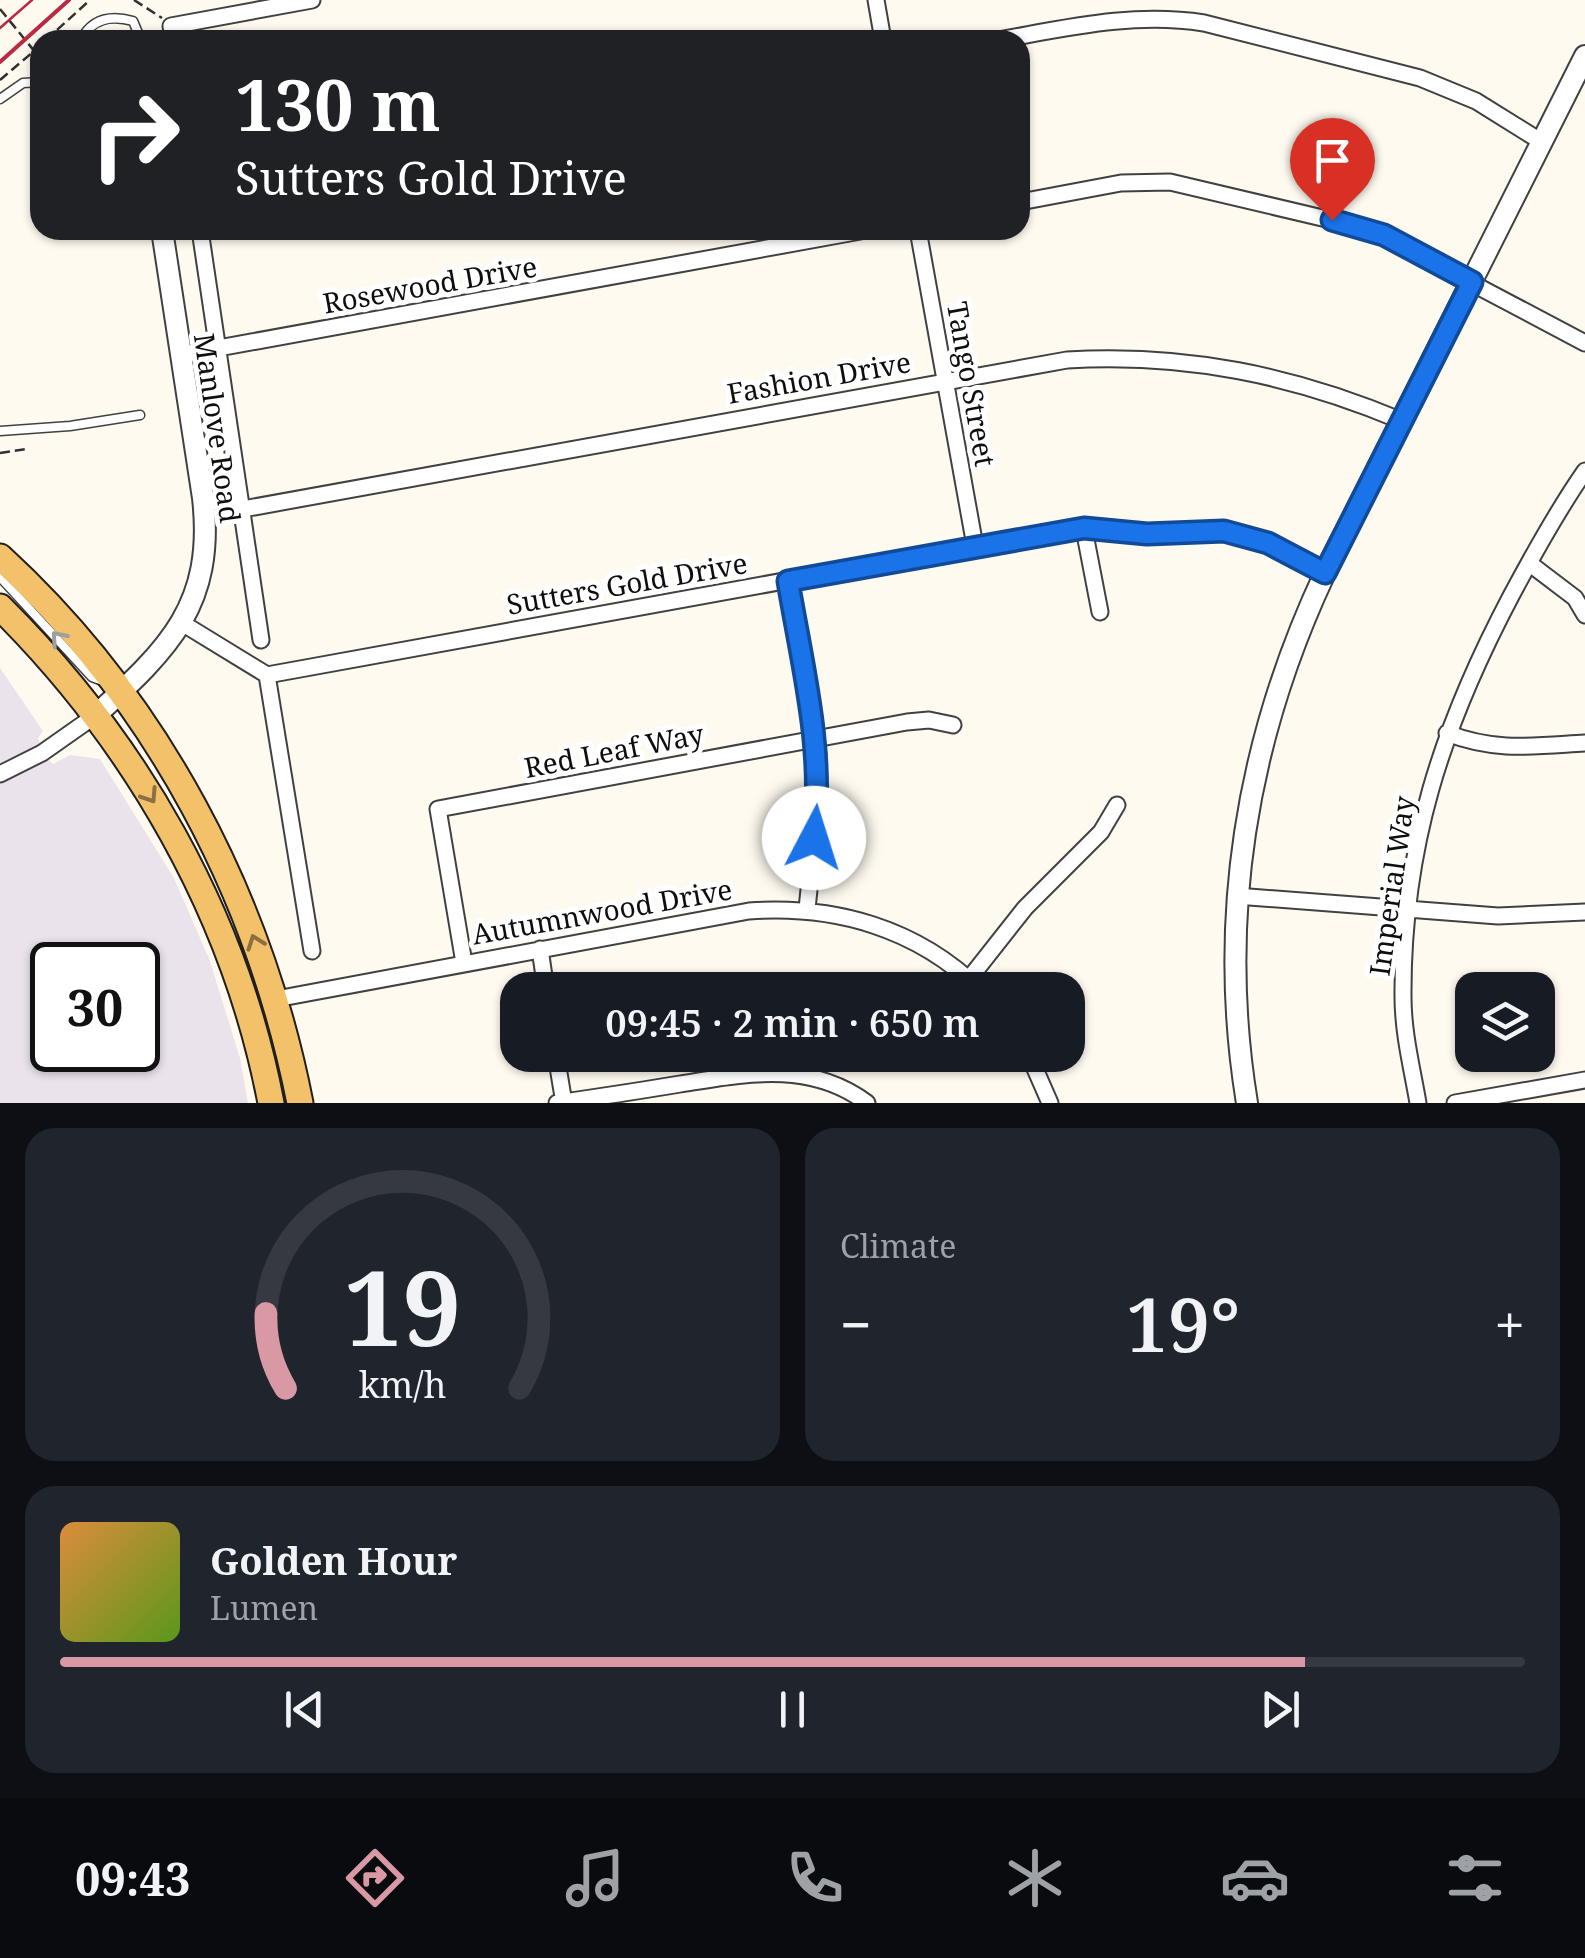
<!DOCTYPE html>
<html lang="en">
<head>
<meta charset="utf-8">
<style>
  :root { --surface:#171b24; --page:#20242c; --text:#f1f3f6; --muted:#9ea1a6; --line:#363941; --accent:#d899a5 }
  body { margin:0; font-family:"Noto Serif",serif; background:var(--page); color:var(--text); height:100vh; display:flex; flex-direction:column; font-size:38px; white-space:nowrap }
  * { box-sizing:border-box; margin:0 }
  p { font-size:32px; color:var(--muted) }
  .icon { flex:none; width:55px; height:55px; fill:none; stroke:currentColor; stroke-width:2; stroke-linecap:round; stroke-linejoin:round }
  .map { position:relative; height:1103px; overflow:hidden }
  .panel { display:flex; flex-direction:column; gap:25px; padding:25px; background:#0d0f14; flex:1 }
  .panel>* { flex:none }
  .guide { position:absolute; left:30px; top:30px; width:1000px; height:210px; border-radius:30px; box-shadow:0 2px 8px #0004; background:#202124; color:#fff; overflow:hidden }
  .fabs { position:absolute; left:1455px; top:972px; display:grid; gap:20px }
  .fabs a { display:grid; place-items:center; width:100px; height:100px; border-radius:20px; background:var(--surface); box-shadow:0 2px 8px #0004; font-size:50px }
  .speed { position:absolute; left:30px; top:942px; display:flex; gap:20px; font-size:50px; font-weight:700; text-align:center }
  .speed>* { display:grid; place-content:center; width:130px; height:130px; border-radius:50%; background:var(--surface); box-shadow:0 2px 8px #0004; line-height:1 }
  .speed .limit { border:5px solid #111; border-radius:15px; background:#fff; color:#111 }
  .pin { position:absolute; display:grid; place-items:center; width:85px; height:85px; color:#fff; margin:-102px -42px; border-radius:50% 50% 50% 0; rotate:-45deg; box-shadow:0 0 10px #0007 }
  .pin .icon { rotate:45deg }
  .me { position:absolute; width:110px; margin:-55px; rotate:5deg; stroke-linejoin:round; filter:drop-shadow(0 0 8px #0008) }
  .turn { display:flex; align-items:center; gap:35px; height:210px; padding:0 40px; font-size:45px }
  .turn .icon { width:130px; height:130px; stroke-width:2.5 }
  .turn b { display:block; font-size:70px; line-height:85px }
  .big { font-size:75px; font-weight:600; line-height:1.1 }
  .panel .card { flex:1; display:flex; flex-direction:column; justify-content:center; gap:15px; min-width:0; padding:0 35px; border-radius:30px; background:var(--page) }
  .panel .dial { align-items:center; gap:0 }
  .dial svg { height:260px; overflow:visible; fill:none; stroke:var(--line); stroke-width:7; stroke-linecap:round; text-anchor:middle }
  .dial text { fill:var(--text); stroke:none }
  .song { display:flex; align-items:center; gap:30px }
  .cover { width:120px; height:120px; border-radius:15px; background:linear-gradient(135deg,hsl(30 70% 55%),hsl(90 70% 35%)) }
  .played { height:10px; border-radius:5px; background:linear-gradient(90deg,var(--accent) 85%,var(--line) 85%) }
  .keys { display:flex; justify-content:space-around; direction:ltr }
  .heat { display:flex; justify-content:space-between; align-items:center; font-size:55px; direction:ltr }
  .panel .tiles { flex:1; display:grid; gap:25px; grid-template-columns:1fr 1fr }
  .card:last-child { grid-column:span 2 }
  .trip { position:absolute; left:500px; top:972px; width:585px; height:100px; border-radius:30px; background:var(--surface); box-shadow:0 2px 8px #0004; font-weight:600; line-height:100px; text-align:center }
  .menu { display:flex; height:160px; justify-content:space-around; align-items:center; background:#090b0e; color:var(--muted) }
  .menu .icon { width:70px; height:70px }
  .menu .current { color:var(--accent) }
  .menu b { font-size:45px; color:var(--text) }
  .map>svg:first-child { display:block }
</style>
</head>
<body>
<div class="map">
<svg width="1585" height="1103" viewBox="0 0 1585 1103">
  <rect width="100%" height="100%" fill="#fefaf0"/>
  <!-- industrial -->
  <path fill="#eae3ec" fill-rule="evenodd" d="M 0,668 L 43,731 L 38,738 L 42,753 L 53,764 L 70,755 L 100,759 L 174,878 L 210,961 L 240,1058 L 248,1103 L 0,1103 ZM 52,965 L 138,965 L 138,1050 L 52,1050 Z"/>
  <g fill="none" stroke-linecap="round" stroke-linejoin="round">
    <defs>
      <path id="service" d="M 81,40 C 92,18 111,15 133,21 L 141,40
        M 0,99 L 23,83 L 40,82
        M 0,431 L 70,426 L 140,415
        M 0,577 L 92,677 L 100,680"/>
      <path id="minor" d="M 876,0 L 883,40
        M 173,40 L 171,26 L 312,0
        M 998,40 C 1067,28 1133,12 1204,23 L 1420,78 L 1476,101 L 1542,142
        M 1020,202 L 1121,183 L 1170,182 L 1369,229 L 1585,343
        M 200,230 L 261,640
        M 918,230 L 975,546
        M 180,355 L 866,230
        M 243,509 L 1067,360 C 1185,353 1293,375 1402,421
        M 1084,529 L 1100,612
        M 1529,563 L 1575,598 L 1585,615
        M 787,581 L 818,754 L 818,802 L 807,909
        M 182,623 L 267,675 L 1070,529 L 1099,529 L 1147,534 L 1224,531 L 1268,543 L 1325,573
        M 267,675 L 312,951
        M 1447,733 C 1495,752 1534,746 1585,743
        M 0,774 L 42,753 L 96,715
        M 1236,896 L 1498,916 L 1585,912
        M 540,949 L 546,990
        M 464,963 L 438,809 L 907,722 L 929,720 L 953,725
        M 969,979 L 1025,908 L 1101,832 L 1117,805
        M 276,999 L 749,911 C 835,905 917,928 980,990
        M 556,1055 L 564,1103
        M 1029,1055 L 1050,1103
        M 557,1103 C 598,1097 639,1091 680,1084 C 745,1074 809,1060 867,1103
        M 1418,1103 C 1412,1068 1403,1033 1403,997 C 1402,847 1442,727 1511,596 C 1534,553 1557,511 1585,471
        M 1455,1103 L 1585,1080"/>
      <path id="tertiary" d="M 96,715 C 169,648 215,605 203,498 L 162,230
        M 1247,1103 C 1217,920 1246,741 1325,573 L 1585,56"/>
      <path id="primary" d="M 0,557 C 157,701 259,895 300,1103
        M 0,607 C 136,742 235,914 271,1103"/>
    </defs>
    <!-- service casing -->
    <use href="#service" stroke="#414141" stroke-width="11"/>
    <!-- minor casing -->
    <use href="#minor" stroke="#414141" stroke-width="19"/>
    <!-- tertiary casing -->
    <use href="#tertiary" stroke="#414141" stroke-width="24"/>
    <!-- primary casing -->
    <use href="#primary" stroke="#1f1f1f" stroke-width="29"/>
    <!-- path -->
    <path stroke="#303030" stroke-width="2.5" stroke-dasharray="10 5" stroke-linecap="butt" d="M 134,0 L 162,18
      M 0,9 L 40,58
      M 46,40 L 90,0
      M 56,40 L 62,25
      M 0,80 L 40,46
      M 0,453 L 27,449"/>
    <!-- service -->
    <use href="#service" stroke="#fff" stroke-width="8"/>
    <!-- minor -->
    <use href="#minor" stroke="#fff" stroke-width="15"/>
    <!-- tertiary -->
    <use href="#tertiary" stroke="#fff" stroke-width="20"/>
    <!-- primary -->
    <use href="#primary" stroke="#f4c16b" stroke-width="25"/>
    <!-- tram -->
    <path stroke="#ba2b43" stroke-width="2.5" d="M 0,28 L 32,0"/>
    <!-- rail -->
    <path stroke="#ba2b43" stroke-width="4" d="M 0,62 L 69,0"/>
  </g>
  <!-- one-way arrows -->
  <defs><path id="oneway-chevron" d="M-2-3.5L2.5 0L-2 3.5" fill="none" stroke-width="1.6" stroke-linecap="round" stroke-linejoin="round" transform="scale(2.5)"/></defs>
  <use stroke="#9f9f9f" href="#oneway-chevron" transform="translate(58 638) rotate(-131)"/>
  <g stroke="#8c7041">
    <use href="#oneway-chevron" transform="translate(150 796) rotate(57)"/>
    <use href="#oneway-chevron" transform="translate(255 942) rotate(-110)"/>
  </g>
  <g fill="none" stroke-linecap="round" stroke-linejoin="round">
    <defs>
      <path id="route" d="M 814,838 C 824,747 803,670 788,581 L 1084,528 L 1147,534 L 1224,531 L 1268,543 L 1325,573 L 1472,282 L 1384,235 L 1332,220"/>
    </defs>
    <!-- route casing -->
    <use href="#route" stroke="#114b97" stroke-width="25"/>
    <!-- route -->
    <use href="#route" stroke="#1a73e8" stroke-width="18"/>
  </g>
  <g text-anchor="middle" stroke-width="10" stroke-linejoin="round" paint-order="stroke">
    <!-- street labels -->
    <g font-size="28" fill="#0e0e0e" stroke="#fff">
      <text transform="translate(430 285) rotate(-10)" y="10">Rosewood Drive</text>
      <text transform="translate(819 378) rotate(-10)" y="10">Fashion Drive</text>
      <text transform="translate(971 384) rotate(80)" y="10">Tango Street</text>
      <text transform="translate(217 428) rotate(82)" y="10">Manlove Road</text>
      <text transform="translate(627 584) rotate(-10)" y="10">Sutters Gold Drive</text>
      <text transform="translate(614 751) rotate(-11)" y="10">Red Leaf Way</text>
      <text transform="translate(1392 886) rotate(-82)" y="10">Imperial Way</text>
      <text transform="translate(602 912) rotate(-10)" y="10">Autumnwood Drive</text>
    </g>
  </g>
</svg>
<div class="fabs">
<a><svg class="icon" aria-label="layers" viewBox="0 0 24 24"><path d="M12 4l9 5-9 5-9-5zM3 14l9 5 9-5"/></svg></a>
</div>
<div class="speed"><div class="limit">30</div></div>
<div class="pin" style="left:1332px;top:220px;background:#d93025"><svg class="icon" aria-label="arrive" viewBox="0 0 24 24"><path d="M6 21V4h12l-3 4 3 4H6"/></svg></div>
<svg class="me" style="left:814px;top:838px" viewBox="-20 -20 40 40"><circle r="19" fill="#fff"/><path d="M0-13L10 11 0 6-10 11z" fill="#1a73e8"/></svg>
<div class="trip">09:45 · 2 min · 650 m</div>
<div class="guide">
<div class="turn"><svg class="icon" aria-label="right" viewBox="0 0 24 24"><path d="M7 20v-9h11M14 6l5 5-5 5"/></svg><div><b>130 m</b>Sutters Gold Drive</div></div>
</div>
</div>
<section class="panel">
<div class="tiles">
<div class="card dial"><svg viewBox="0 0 100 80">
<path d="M14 69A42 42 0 1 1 86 69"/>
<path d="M14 69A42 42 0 0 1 8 46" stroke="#d899a5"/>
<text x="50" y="56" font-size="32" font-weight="700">19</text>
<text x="50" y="72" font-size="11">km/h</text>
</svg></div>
<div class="card"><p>Climate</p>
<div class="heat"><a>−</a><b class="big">19°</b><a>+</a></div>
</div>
<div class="card">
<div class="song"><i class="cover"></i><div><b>Golden Hour</b><p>Lumen</p></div></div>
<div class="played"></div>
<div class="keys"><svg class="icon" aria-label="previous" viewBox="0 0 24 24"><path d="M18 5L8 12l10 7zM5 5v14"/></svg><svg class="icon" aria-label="pause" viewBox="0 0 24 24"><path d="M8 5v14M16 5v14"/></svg><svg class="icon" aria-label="next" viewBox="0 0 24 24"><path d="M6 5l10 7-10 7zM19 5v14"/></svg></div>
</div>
</div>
</section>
<nav class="menu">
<b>09:43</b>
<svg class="icon current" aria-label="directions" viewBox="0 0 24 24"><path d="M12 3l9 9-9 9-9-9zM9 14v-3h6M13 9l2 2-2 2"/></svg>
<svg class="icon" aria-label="music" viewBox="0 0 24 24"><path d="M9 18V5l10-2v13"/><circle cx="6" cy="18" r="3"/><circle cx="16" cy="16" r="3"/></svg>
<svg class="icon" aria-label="phone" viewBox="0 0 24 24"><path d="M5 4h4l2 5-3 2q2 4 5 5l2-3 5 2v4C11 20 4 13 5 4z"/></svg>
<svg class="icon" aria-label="climate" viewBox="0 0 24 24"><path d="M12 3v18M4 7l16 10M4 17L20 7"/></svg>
<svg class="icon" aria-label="car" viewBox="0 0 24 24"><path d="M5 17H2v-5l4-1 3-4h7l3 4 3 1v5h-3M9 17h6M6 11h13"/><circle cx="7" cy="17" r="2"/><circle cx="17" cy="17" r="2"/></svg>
<svg class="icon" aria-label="filters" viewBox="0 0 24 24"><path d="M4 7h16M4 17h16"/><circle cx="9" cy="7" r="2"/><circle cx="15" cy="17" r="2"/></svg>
</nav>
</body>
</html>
